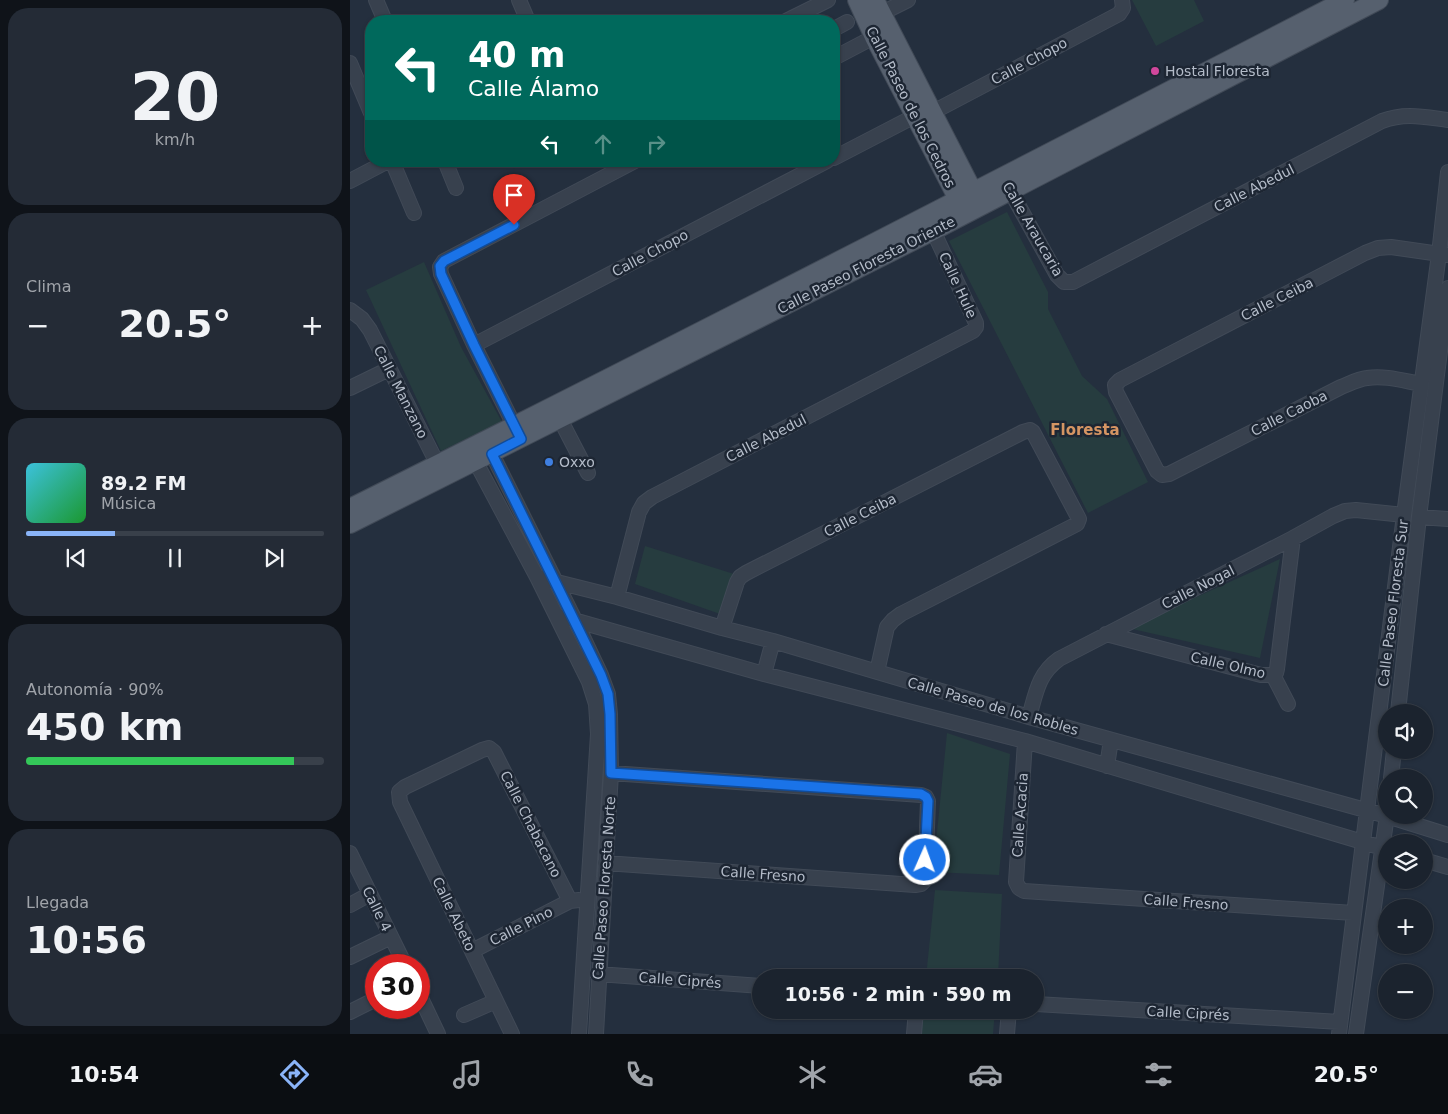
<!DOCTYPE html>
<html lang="es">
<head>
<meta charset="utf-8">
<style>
  :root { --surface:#1b232e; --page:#242b36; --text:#f1f3f6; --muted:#a0a4aa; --line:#39404a; --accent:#8ab4f8 }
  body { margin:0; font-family:"DejaVu Sans",sans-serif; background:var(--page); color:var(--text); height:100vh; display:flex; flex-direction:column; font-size:19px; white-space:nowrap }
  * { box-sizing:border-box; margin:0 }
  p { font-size:16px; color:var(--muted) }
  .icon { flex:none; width:28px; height:28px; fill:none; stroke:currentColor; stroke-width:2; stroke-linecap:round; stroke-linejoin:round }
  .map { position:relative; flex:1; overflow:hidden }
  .details { display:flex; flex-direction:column; gap:8px; padding:8px; background:#0f1319; width:350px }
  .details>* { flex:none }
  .hud { position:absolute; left:15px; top:15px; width:475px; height:152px; border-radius:20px; box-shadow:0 1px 4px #0004,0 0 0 1px var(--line); background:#00695c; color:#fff; overflow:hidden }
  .buttons { position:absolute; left:1028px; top:704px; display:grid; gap:10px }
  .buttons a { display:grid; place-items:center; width:55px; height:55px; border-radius:50%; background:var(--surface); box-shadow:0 1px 4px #0004,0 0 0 1px var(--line); font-size:25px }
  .speed { position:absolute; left:15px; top:954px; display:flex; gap:10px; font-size:25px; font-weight:700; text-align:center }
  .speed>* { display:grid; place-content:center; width:65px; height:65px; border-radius:50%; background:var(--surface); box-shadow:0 1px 4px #0004,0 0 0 1px var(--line); line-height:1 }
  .speed .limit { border:8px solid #d22; background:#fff; color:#111 }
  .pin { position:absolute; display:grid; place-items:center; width:42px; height:42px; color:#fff; margin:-51px -21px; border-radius:50% 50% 50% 0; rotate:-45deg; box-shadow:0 0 5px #0007 }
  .pin .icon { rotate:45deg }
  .me { position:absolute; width:55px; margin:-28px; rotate:2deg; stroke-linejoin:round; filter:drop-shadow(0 0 4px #0008) }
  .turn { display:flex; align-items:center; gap:18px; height:105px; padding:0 20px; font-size:22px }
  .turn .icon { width:65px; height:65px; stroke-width:2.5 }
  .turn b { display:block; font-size:35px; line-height:42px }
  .lanes { display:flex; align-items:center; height:48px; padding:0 20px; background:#0003; justify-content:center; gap:25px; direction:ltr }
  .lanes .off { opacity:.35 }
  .big { font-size:38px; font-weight:700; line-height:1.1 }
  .details .widget { flex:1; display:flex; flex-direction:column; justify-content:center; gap:8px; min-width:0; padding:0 18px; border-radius:20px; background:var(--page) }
  .details .dial { align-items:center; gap:0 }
  .dial b { font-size:65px; line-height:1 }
  .song { display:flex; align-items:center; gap:15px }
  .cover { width:60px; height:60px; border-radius:8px; background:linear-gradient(135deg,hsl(190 70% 55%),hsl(130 70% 35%)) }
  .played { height:5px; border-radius:2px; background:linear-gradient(90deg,var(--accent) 30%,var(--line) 30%) }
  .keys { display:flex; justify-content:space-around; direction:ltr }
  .heat { display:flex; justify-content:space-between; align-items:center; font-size:28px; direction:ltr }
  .charge { height:8px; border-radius:4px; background:linear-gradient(90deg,#34c759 90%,var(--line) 0) }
  .trip { position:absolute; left:402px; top:969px; width:292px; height:50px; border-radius:25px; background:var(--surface); box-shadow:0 1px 4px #0004,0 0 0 1px var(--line); font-weight:700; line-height:50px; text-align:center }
  .tab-bar { display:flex; height:80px; justify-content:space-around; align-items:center; background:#0b0e12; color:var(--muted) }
  .tab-bar .icon { width:35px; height:35px }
  .tab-bar .current { color:var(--accent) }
  .tab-bar b { font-size:22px; color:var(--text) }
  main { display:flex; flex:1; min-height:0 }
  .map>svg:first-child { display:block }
</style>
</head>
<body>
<main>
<section class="details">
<div class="widget dial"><b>20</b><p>km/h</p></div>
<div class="widget"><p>Clima</p>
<div class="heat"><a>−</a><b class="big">20.5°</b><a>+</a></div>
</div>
<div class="widget">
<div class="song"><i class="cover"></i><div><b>89.2 FM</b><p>Música</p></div></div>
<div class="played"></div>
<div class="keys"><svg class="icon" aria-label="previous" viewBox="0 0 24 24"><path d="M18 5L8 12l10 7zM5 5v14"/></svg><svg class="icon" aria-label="pause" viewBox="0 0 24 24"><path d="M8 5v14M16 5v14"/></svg><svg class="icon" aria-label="next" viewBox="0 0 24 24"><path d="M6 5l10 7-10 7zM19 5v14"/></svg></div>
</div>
<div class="widget"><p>Autonomía · 90%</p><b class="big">450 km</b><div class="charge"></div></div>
<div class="widget"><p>Llegada</p><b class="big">10:56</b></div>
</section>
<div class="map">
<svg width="1098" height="1034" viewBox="0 0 1098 1034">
  <rect width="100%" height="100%" fill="#242f3e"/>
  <!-- green -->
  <path fill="#263c3f" d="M 782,0 L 844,0 L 854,21 L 806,46 Z
    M 657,212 L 698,292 L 698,309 L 732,376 L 757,399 L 798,482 L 738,513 L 599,241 Z
    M 74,262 L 111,347 L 152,422 L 91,451 L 16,290 Z
    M 295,546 L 384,574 L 370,614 L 285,584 Z
    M 930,559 L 910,658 L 778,628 Z
    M 597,733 L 660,754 L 649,875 L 583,872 Z
    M 585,890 L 652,894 L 648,977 L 576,977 Z
    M 573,1010 L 645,1010 L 643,1034 L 571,1034 Z"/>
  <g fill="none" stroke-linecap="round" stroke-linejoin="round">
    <defs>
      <path id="minor" d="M 26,0 L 35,21
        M 169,0 L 178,21
        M 532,13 L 558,0
        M 436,21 L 478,0
        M 484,29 L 497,22
        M 484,58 L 524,37
        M 0,63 L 21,113
        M 583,112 L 769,14 L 773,8 L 772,0
        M 484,158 L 565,116
        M 42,161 L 64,213
        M 95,161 L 106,188
        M 0,181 L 38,161
        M 656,183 L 707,275 L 714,282 L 723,282 L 1032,121 C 1055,112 1075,117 1098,120
        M 0,310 L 12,319 L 20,330 L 91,471
        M 124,345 L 477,161
        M 1071,384 C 1054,381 1035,375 1017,378 C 1008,379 999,384 991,387 L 819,474 L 812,475 L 807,471 L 766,392 L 765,385 L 770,380 L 1015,253 L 1028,248 L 1041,247 L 1097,255
        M 0,388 L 39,369
        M 210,419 L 238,473
        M 169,435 L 124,345 L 91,274 L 90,267 L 94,261 L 285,161
        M 138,446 L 225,620 L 251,675 L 258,694 L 260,714 L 261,773 L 246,1034
        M 121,453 L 187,577 L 239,682 L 246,704 L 248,734 L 229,1034
        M 1069,517 L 1098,519
        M 187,577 L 267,597 L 372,628 L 423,641 L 679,717 L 1037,816 L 1098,835
        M 267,597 L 289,512 L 294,503 L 302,497 L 623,331 L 626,327 L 626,323 L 579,222
        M 206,615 L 414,674 L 675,741 L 1036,849
        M 372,628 L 387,582 L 390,577 L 396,573 L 673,432 L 680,430 L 683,432 L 728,517 L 729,519 L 727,524 L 551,614 L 543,620 L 537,627 L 527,672
        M 756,634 L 911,675 L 923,675
        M 414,674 L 423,641
        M 923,675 L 926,673 L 927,669 L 943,538
        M 923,675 L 938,704
        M 1048,712 L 1069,517 L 1098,288
        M 679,717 C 686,693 688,674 709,659 L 943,538 L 983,516 L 995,511 L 1006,510 L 1054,515
        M 675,741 L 666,882 L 669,888 L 674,891 L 1004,913
        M 757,766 L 761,740
        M 1041,778 L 1044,750
        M 0,853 L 55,965
        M 1074,860 L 1098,867
        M 255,863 L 565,885 L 571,884 L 575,880 L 578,801 L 576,797 L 571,795 L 261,773
        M 0,905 L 20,894
        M 122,951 L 220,901 L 229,900
        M 0,957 L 41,937
        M 248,974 L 411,986
        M 69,994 L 88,1034
        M 686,1004 L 990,1022
        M 0,1012 L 26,999
        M 114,1015 L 146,1001
        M 162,1034 L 50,802 L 49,792 L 55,787 L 132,750 L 139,748 L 144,752 L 220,901
        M 564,1034 L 566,1010
        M 657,1034 L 659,1010
        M 989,1034 L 1054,515 L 1089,254 L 1098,172
        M 1006,1034 L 1037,815"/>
      <path id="major" d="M 507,0 L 524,37 L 613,209
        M 525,0 L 628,201
        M 0,508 C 333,342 664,171 995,0
        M 0,524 L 583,231 L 1029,0"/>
    </defs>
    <!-- minor casing -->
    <use href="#minor" stroke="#414a57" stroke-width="16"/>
    <!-- major casing -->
    <use href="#major" stroke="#414a57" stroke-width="20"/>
    <!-- minor -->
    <use href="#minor" stroke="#38414e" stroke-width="14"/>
    <!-- major -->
    <use href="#major" stroke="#56606e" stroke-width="18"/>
  </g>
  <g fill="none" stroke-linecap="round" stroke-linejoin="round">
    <defs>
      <path id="route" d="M 164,225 L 94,261 L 90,266 L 91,274 L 124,345 L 171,439 L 142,454 L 251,675 L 258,694 L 260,714 L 261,773 L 571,794 L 576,797 L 578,801 L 575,860"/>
    </defs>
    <!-- route casing -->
    <use href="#route" stroke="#114b97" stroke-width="12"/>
    <!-- route -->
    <use href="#route" stroke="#1a73e8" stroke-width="9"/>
  </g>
  <!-- markers -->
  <circle fill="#d1479c" stroke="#1d2633" stroke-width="2" cx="805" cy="71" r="5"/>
  <circle fill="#3f7fe0" stroke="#1d2633" stroke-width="2" cx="199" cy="462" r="5"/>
  <g text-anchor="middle" stroke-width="5" stroke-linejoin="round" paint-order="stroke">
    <!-- street labels -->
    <g font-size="14" fill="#b4bcc9" stroke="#1d2633">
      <text transform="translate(679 61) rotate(-28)" y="5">Calle Chopo</text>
      <text transform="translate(561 107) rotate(63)" y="5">Calle Paseo de los Cedros</text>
      <text transform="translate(904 188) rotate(-27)" y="5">Calle Abedul</text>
      <text transform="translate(683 229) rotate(60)" y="5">Calle Araucaria</text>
      <text transform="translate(300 253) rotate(-28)" y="5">Calle Chopo</text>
      <text transform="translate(516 265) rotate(-27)" y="5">Calle Paseo Floresta Oriente</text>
      <text transform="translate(608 285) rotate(65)" y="5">Calle Hule</text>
      <text transform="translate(927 299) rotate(-27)" y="5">Calle Ceiba</text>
      <text transform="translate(51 392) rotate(63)" y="5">Calle Manzano</text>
      <text transform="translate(939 413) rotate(-27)" y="5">Calle Caoba</text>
      <text transform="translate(416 438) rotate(-27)" y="5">Calle Abedul</text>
      <text transform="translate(510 515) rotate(-27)" y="5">Calle Ceiba</text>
      <text transform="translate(848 587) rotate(-27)" y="5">Calle Nogal</text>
      <text transform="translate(1043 603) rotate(-83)" y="5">Calle Paseo Floresta Sur</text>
      <text transform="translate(878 665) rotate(13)" y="5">Calle Olmo</text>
      <text transform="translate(643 706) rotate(16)" y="5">Calle Paseo de los Robles</text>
      <text transform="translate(670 815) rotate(-86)" y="5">Calle Acacia</text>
      <text transform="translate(181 824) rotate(63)" y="5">Calle Chabacano</text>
      <text transform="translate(413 874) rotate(4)" y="5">Calle Fresno</text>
      <text transform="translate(254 888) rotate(-86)" y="5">Calle Paseo Floresta Norte</text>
      <text transform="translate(836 902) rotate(4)" y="5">Calle Fresno</text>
      <text transform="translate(27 909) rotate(64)" y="5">Calle 4</text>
      <text transform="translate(104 914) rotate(64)" y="5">Calle Abeto</text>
      <text transform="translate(171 926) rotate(-27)" y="5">Calle Pino</text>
      <text transform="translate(330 980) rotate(4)" y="5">Calle Ciprés</text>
      <text transform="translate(838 1013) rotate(3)" y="5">Calle Ciprés</text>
    </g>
    <!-- poi labels -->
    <g font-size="14" fill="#b4bcc9" stroke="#1d2633" text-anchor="start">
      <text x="815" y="76">Hostal Floresta</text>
      <text x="209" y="467">Oxxo</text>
    </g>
    <!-- neighbourhood labels -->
    <g font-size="15" font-weight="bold" fill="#d59563" stroke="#1d2633">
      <text x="735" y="435">Floresta</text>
    </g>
  </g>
</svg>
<div class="buttons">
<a><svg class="icon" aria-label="sound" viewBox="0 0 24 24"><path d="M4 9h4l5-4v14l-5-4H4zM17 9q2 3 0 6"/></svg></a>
<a><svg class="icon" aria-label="search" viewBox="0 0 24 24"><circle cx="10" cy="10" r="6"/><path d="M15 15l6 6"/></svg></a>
<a><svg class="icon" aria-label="layers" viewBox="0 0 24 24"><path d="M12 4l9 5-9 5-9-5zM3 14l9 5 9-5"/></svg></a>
<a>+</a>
<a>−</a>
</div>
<div class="speed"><div class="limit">30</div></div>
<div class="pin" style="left:164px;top:225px;background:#d93025"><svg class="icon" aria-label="arrive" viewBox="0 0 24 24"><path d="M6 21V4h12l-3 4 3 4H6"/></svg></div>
<svg class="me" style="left:575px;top:860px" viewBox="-20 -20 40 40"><circle r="17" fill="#1a73e8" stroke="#fff" stroke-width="3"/><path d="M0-11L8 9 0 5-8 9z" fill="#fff"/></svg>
<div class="trip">10:56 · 2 min · 590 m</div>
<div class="hud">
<div class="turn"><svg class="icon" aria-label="left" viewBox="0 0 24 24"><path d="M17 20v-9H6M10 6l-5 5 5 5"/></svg><div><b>40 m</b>Calle Álamo</div></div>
<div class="lanes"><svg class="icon" aria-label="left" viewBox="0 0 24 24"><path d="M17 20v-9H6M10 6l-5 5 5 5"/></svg><svg class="icon off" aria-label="ahead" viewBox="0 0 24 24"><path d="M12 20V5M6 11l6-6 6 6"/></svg><svg class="icon off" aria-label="right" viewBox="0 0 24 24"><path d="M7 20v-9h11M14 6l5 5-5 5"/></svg></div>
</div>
</div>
</main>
<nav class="tab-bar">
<b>10:54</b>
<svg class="icon current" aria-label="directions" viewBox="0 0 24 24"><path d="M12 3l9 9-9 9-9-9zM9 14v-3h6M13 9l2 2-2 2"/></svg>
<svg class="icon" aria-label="music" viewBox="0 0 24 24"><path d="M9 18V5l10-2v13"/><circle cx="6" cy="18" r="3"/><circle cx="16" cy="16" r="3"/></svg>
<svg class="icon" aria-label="phone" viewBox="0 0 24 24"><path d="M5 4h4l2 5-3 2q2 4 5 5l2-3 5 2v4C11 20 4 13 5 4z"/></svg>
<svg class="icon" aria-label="climate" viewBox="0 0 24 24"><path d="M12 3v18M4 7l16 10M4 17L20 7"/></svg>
<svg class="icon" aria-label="car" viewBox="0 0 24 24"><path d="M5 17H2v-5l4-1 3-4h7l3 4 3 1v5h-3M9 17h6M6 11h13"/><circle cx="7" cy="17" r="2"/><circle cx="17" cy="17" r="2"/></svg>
<svg class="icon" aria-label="filters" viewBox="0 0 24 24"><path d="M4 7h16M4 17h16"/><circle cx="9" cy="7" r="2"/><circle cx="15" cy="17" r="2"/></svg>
<b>20.5°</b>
</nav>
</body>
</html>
